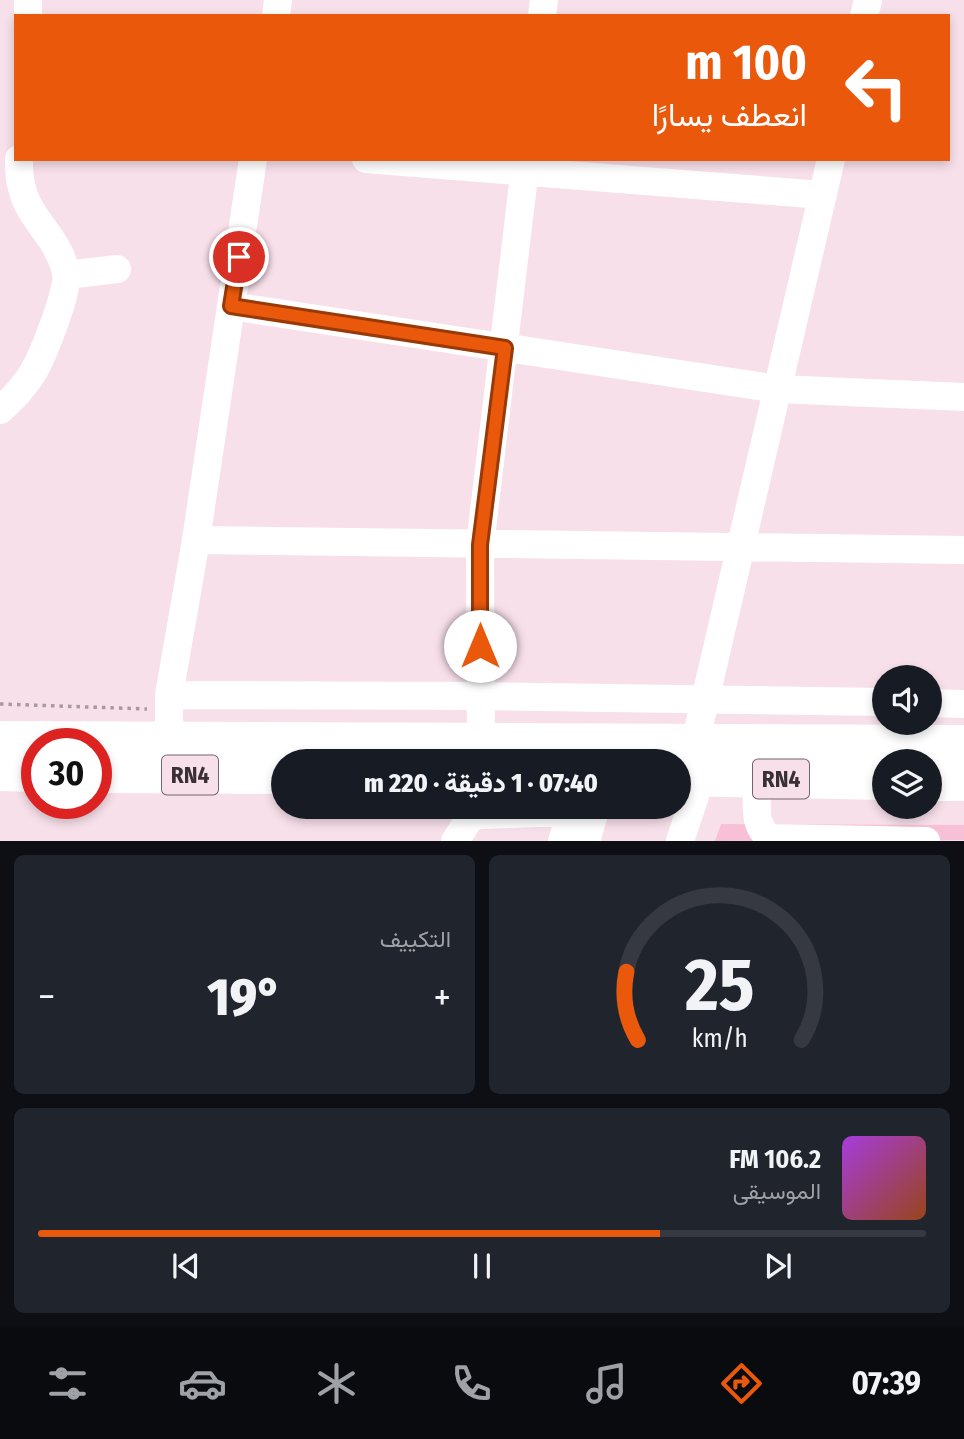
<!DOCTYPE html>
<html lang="ar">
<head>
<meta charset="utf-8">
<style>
  :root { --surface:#171b24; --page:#20242c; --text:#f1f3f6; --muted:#9ea1a6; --line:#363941; --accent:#ea580c }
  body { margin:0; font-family:"Fira Sans Condensed",Vazirmatn,sans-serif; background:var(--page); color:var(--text); direction:rtl; height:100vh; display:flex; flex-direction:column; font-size:26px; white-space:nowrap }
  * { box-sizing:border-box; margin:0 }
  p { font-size:23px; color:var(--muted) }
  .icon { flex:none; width:38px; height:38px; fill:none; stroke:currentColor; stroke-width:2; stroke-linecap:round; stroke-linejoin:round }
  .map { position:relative; height:841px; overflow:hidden; direction:ltr }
  .drawer { display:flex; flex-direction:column; gap:14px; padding:14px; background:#0d0f14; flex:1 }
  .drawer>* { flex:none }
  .hud { position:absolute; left:14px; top:14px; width:936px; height:147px; border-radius:0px; box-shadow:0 4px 10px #0003; direction:rtl; background:#ea580c; color:#fff; overflow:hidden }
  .controls { position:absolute; left:872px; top:665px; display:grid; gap:14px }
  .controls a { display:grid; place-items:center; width:70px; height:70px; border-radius:50%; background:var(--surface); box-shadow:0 4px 10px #0003; font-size:35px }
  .speed { position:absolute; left:21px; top:728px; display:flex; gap:14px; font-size:35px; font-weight:700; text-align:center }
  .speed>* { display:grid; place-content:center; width:91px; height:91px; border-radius:50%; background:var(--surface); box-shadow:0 4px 10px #0003; line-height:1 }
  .speed .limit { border:10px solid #d22; background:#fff; color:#111 }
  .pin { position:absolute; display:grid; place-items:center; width:60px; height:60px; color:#fff; margin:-30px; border:4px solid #fff; border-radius:50%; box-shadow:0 2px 7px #0007 }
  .me { position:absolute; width:77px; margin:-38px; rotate:0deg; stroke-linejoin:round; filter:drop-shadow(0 0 5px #0008) }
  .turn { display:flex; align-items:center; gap:24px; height:147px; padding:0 28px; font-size:32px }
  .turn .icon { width:91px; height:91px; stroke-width:2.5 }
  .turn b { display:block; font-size:49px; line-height:60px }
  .big { font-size:52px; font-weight:800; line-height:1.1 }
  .drawer .widget { flex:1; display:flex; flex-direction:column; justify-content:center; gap:10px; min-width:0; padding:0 24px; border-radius:10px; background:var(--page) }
  .drawer .dial { align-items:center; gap:0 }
  .dial svg { height:182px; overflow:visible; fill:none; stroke:var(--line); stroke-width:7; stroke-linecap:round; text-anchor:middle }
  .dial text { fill:var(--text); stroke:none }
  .song { display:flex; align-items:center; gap:21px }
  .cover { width:84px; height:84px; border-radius:10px; background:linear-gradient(135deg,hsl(280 70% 55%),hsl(20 70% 35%)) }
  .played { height:7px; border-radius:4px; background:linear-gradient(90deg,var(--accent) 70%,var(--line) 70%) }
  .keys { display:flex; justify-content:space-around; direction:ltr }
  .heat { display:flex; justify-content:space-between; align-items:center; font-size:38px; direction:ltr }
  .drawer .tiles { flex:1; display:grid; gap:14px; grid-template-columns:1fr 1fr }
  .widget:last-child { grid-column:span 2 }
  .trip { position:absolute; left:271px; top:749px; width:420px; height:70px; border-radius:35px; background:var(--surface); box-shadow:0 4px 10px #0003; font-weight:800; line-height:70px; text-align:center; direction:rtl }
  .tab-bar { display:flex; height:112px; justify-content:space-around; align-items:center; background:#090b0e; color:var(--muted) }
  .tab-bar .icon { width:49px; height:49px }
  .tab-bar .selected { color:var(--accent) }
  .tab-bar b { font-size:32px; color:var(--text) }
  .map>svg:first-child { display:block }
</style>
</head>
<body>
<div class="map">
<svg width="964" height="841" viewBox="0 0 964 841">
  <rect width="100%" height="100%" fill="#f8e0ea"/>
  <!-- green -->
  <path fill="#f7c0d7" d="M 721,824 L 964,825 L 964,840 L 715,841 Z"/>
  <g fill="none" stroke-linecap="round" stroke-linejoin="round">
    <!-- path -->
    <path stroke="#aa989f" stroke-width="3.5" stroke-dasharray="3.5 5" stroke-linecap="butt" d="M 0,704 L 147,709"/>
    <!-- minor -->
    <path stroke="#fff" stroke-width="28" d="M 28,0 L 28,16
      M 276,16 L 278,0
      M 542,16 L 544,0
      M 864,16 L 868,0
      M 366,159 L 823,195
      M 67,275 L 117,269
      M 231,306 L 778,389 L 964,397
      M 0,410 C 12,400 23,388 32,374 C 42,358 70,289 66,272 C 55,226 17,218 19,159
      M 196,540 L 964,550
      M 169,695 L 481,696 L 884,702
      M 929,703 L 964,704
      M 169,739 L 169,695 L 196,540 L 253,159
      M 481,742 L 480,545 L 526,159
      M 695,743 L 831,159
      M 757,779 C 758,799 751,829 772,838 L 926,841
      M 455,841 L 470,818 L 479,815 L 571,812
      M 562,841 L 573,807
      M 586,841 L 596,807
      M 680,841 L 701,778"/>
    <!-- highway -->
    <path stroke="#fff" stroke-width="38" d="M 0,740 L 964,744
      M 0,772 L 37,773
      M 96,774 L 284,775
      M 679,777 L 884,781
      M 929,782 L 964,782"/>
  </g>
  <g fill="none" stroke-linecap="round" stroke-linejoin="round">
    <defs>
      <path id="route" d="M 239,257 L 231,306 L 505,348 L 480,545 L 480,646"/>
    </defs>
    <!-- route casing -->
    <use href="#route" stroke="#983908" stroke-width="18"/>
    <!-- route -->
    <use href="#route" stroke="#ea580c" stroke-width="12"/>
  </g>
  <g text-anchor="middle" stroke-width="5" stroke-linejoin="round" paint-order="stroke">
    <!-- shield labels -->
    <g fill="#f8e0ea" stroke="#72656b" stroke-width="2">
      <rect x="162" y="755.5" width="56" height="39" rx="5"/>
      <rect x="753" y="759.5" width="56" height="39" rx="5"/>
    </g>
    <g font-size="23" font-weight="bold" fill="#393034">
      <text x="190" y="783">RN4</text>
      <text x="781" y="787">RN4</text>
    </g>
  </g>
</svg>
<div class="controls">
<a><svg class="icon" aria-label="sound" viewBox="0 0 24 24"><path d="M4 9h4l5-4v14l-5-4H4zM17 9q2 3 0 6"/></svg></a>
<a><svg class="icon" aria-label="layers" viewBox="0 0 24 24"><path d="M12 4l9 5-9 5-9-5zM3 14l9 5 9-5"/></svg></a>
</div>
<div class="speed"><div class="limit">30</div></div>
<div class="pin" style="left:239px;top:257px;background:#d93025"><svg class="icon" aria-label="arrive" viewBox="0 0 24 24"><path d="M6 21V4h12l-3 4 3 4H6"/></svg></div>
<svg class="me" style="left:480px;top:646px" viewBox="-20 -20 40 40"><circle r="19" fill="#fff"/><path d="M0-13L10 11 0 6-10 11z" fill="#ea580c"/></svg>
<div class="trip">07:40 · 1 دقيقة · 220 m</div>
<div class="hud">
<div class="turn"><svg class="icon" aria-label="left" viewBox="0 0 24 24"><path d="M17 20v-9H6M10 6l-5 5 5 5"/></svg><div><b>100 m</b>انعطف يسارًا</div></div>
</div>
</div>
<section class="drawer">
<div class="tiles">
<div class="widget dial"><svg viewBox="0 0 100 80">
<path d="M14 69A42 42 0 1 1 86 69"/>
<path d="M14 69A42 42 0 0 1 9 39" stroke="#ea580c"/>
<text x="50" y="56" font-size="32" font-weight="700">25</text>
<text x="50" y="72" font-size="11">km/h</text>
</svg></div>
<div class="widget"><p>التكييف</p>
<div class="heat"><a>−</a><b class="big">19°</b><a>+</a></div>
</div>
<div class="widget">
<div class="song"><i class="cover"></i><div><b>106.2 FM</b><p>الموسيقى</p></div></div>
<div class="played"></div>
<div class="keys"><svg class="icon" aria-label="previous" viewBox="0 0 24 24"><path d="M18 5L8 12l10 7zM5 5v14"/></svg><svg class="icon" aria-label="pause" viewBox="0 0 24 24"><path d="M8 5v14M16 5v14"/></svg><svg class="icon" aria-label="next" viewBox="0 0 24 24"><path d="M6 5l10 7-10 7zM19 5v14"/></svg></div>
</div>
</div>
</section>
<nav class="tab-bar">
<b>07:39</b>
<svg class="icon selected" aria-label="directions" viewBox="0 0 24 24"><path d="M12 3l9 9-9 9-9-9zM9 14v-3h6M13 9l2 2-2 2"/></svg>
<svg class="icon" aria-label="music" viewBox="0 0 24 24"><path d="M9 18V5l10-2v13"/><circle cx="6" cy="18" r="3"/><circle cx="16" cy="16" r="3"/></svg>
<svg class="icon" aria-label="phone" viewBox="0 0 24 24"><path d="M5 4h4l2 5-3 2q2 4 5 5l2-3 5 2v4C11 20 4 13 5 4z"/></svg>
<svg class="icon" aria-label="climate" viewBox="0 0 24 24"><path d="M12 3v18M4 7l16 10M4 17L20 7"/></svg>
<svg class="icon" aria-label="car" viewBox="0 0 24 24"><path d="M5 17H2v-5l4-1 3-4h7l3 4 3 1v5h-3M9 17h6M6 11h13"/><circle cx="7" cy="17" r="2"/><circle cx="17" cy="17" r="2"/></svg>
<svg class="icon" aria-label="filters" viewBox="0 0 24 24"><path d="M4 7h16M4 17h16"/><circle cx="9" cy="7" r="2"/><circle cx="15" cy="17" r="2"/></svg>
</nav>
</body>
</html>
